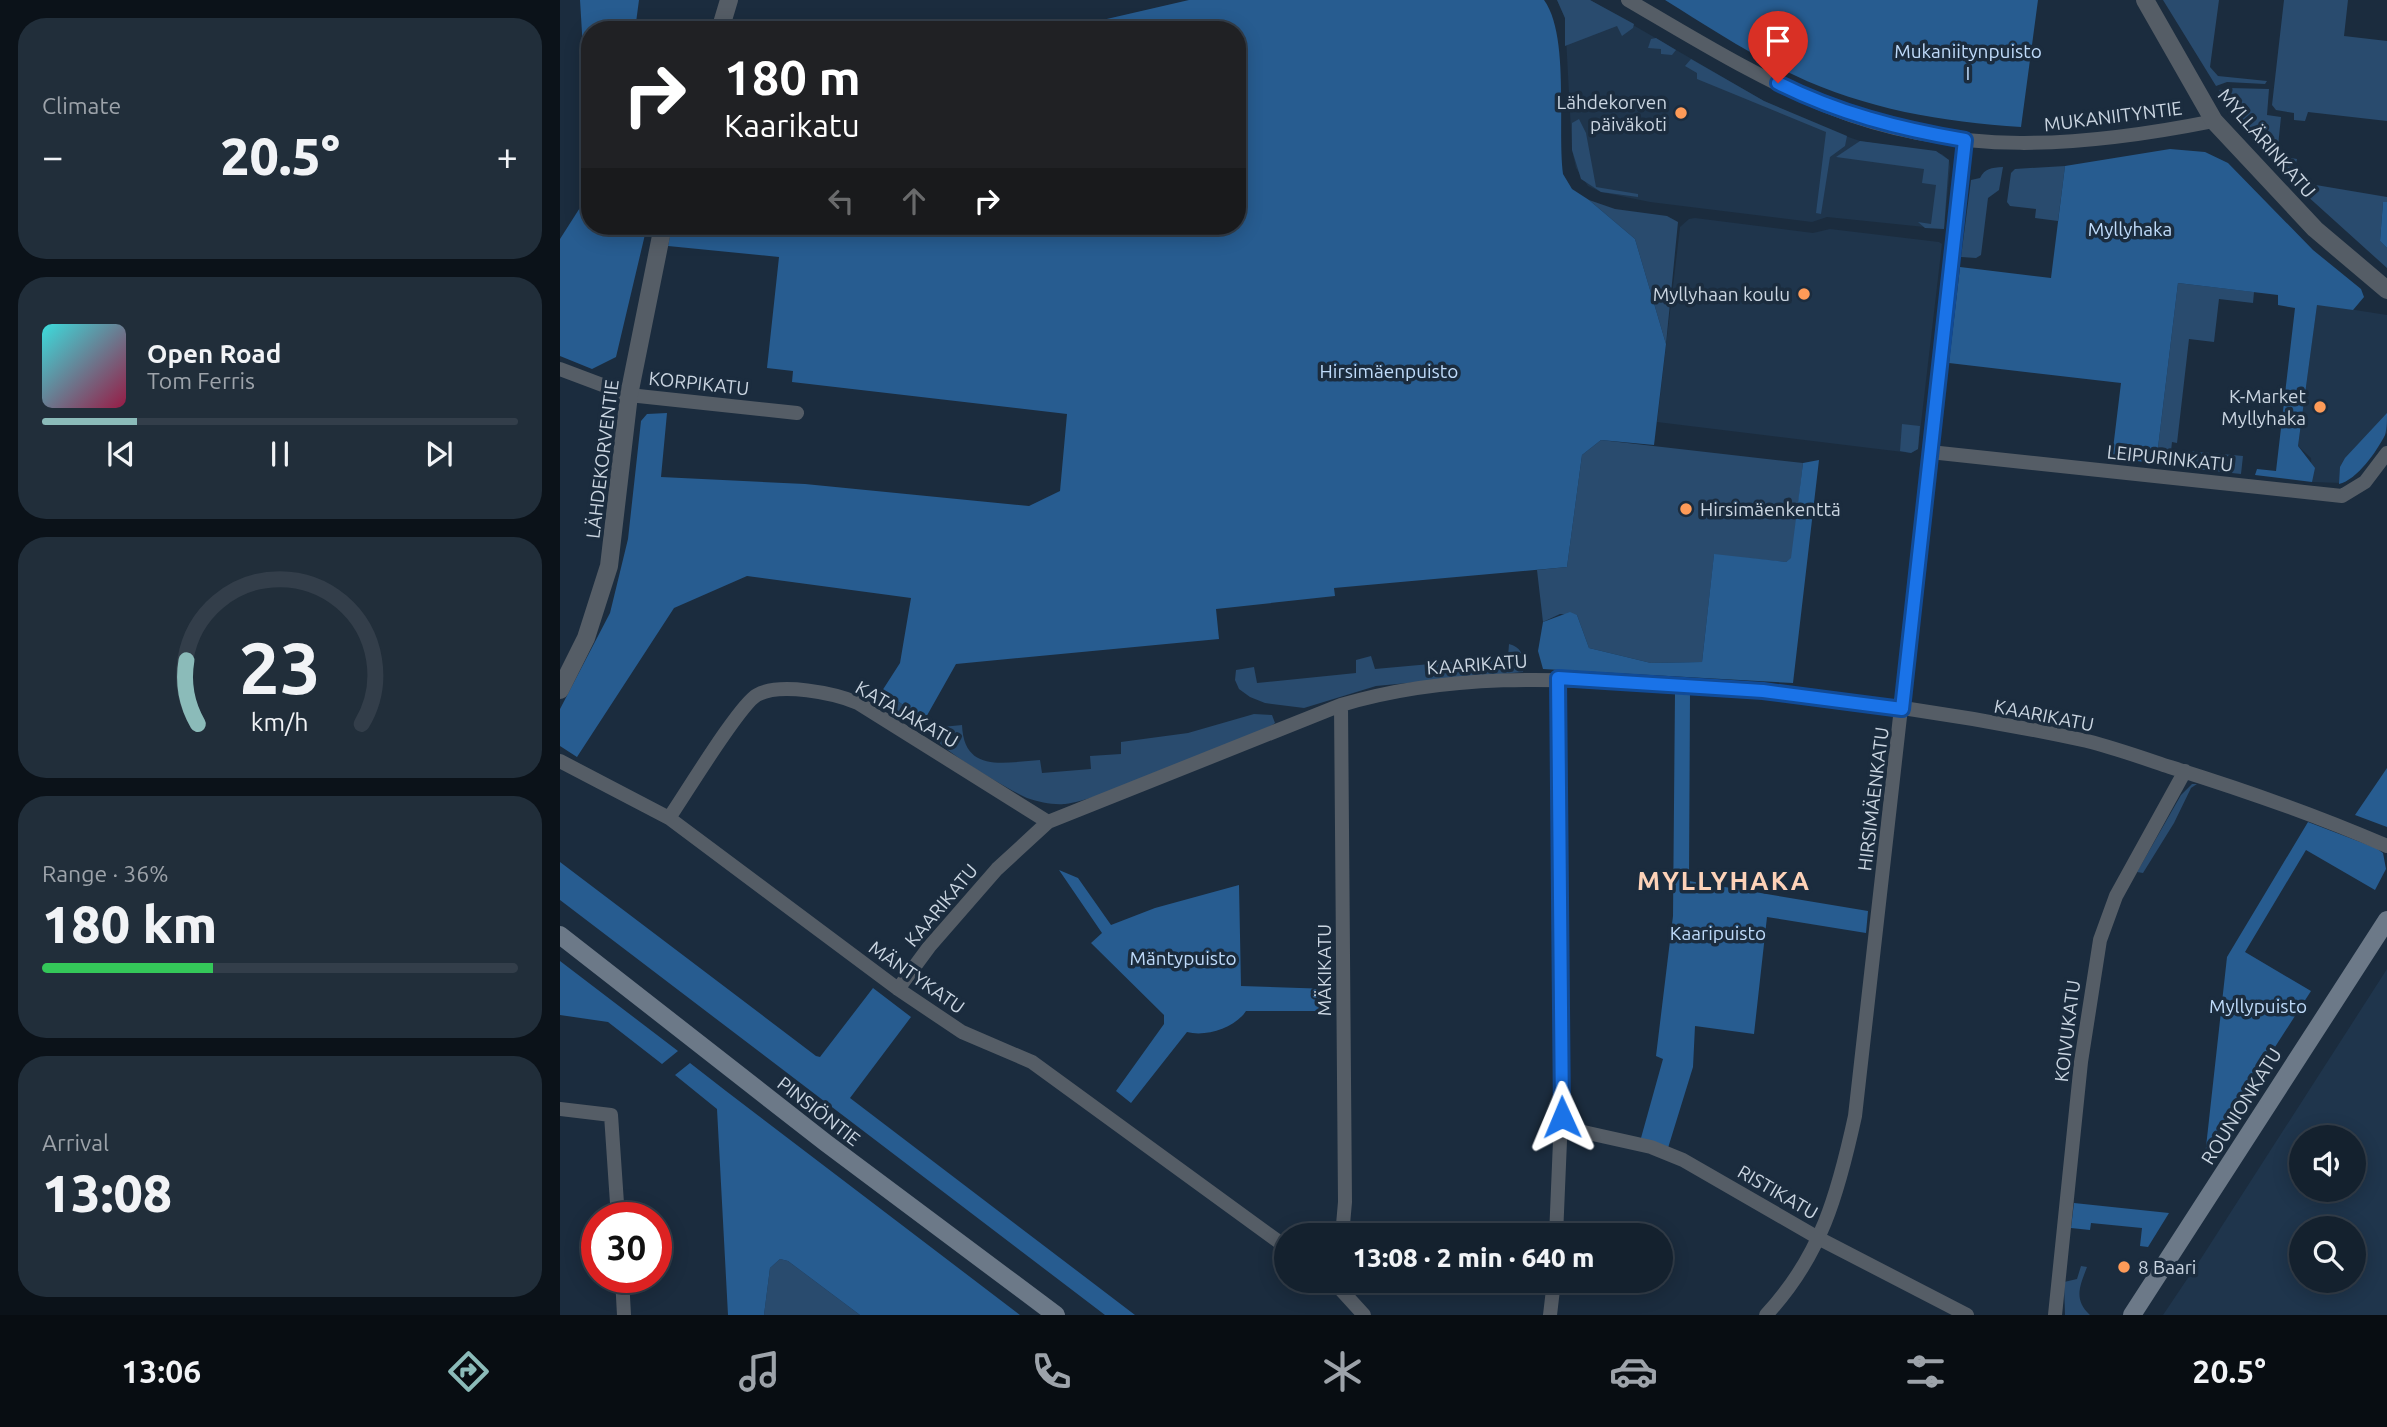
<!DOCTYPE html>
<html lang="en">
<head>
<meta charset="utf-8">
<style>
  :root { --surface:#14212e; --page:#212e3a; --text:#f1f3f6; --muted:#9da3aa; --line:#333e4a; --accent:#8bbbb9 }
  body { margin:0; font-family:Ubuntu,sans-serif; background:var(--page); color:var(--text); height:100vh; display:flex; flex-direction:column; font-size:26px; white-space:nowrap }
  * { box-sizing:border-box; margin:0 }
  p { font-size:23px; color:var(--muted) }
  .icon { flex:none; width:38px; height:38px; fill:none; stroke:currentColor; stroke-width:2; stroke-linecap:round; stroke-linejoin:round }
  .map { position:relative; flex:1; overflow:hidden }
  .details { display:flex; flex-direction:column; gap:18px; padding:18px; background:#0b1219; width:560px }
  .details>* { flex:none }
  .hud { position:absolute; left:21px; top:21px; width:665px; height:214px; border-radius:28px; box-shadow:0 4px 18px #0003,0 0 0 2px var(--line); background:#202124; color:#fff; overflow:hidden }
  .controls { position:absolute; left:1729px; top:1125px; display:grid; gap:14px }
  .controls a { display:grid; place-items:center; width:77px; height:77px; border-radius:50%; background:var(--surface); box-shadow:0 4px 18px #0003,0 0 0 2px var(--line); font-size:35px }
  .speed { position:absolute; left:21px; top:1202px; display:flex; gap:14px; font-size:35px; font-weight:700; text-align:center }
  .speed>* { display:grid; place-content:center; width:91px; height:91px; border-radius:50%; background:var(--surface); box-shadow:0 4px 18px #0003,0 0 0 2px var(--line); line-height:1 }
  .speed .limit { border:10px solid #d22; background:#fff; color:#111 }
  .pin { position:absolute; display:grid; place-items:center; width:60px; height:60px; color:#fff; margin:-72px -30px; border-radius:50% 50% 50% 0; rotate:-45deg; box-shadow:0 0 7px #0007 }
  .pin .icon { rotate:45deg }
  .me { position:absolute; width:77px; margin:-38px; rotate:359deg; stroke-linejoin:round; filter:drop-shadow(0 0 5px #0008) }
  .turn { display:flex; align-items:center; gap:24px; height:147px; padding:0 28px; font-size:32px }
  .turn .icon { width:91px; height:91px; stroke-width:2.5 }
  .turn b { display:block; font-size:49px; line-height:60px }
  .lanes { display:flex; align-items:center; height:66px; padding:0 28px; background:#0003; justify-content:center; gap:35px; direction:ltr }
  .lanes .off { opacity:.35 }
  .big { font-size:52px; font-weight:800; line-height:1.1 }
  .details .tile { flex:1; display:flex; flex-direction:column; justify-content:center; gap:10px; min-width:0; padding:0 24px; border-radius:28px; background:var(--page) }
  .details .dial { align-items:center; gap:0 }
  .dial svg { height:182px; overflow:visible; fill:none; stroke:var(--line); stroke-width:7; stroke-linecap:round; text-anchor:middle }
  .dial text { fill:var(--text); stroke:none }
  .song { display:flex; align-items:center; gap:21px }
  .cover { width:84px; height:84px; border-radius:10px; background:linear-gradient(135deg,hsl(180 70% 55%),hsl(340 70% 35%)) }
  .played { height:7px; border-radius:4px; background:linear-gradient(90deg,var(--accent) 20%,var(--line) 20%) }
  .keys { display:flex; justify-content:space-around; direction:ltr }
  .heat { display:flex; justify-content:space-between; align-items:center; font-size:38px; direction:ltr }
  .charge { height:10px; border-radius:5px; background:linear-gradient(90deg,#34c759 36%,var(--line) 0) }
  .trip { position:absolute; left:714px; top:1223px; width:399px; height:70px; border-radius:35px; background:var(--surface); box-shadow:0 4px 18px #0003,0 0 0 2px var(--line); font-weight:800; line-height:70px; text-align:center }
  .tab-bar { display:flex; height:112px; justify-content:space-around; align-items:center; background:#080d12; color:var(--muted) }
  .tab-bar .icon { width:49px; height:49px }
  .tab-bar .active { color:var(--accent) }
  .tab-bar b { font-size:32px; color:var(--text) }
  main { display:flex; flex:1; min-height:0 }
  .map>svg:first-child { display:block }
</style>
</head>
<body>
<main>
<section class="details">
<div class="tile"><p>Climate</p>
<div class="heat"><a>−</a><b class="big">20.5°</b><a>+</a></div>
</div>
<div class="tile">
<div class="song"><i class="cover"></i><div><b>Open Road</b><p>Tom Ferris</p></div></div>
<div class="played"></div>
<div class="keys"><svg class="icon" aria-label="previous" viewBox="0 0 24 24"><path d="M18 5L8 12l10 7zM5 5v14"/></svg><svg class="icon" aria-label="pause" viewBox="0 0 24 24"><path d="M8 5v14M16 5v14"/></svg><svg class="icon" aria-label="next" viewBox="0 0 24 24"><path d="M6 5l10 7-10 7zM19 5v14"/></svg></div>
</div>
<div class="tile dial"><svg viewBox="0 0 100 80">
<path d="M14 69A42 42 0 1 1 86 69"/>
<path d="M14 69A42 42 0 0 1 9 41" stroke="#8bbbb9"/>
<text x="50" y="56" font-size="32" font-weight="700">23</text>
<text x="50" y="72" font-size="11">km/h</text>
</svg></div>
<div class="tile"><p>Range · 36%</p><b class="big">180 km</b><div class="charge"></div></div>
<div class="tile"><p>Arrival</p><b class="big">13:08</b></div>
</section>
<div class="map">
<svg width="1827" height="1315" viewBox="0 0 1827 1315">
  <rect width="100%" height="100%" fill="#1b2c3e"/>
  <!-- built -->
  <path fill="#1f354c" fill-rule="evenodd" d="M 997,0 L 1030,0 L 1204,101 L 1274,132 L 1300,141 L 1382,154 L 1389,160 L 1390,167 L 1384,229 L 1267,217 L 1252,222 L 1090,202 L 1041,192 L 1028,186 L 1016,168 L 1012,150 L 1005,18 Z
    M 1135,218 L 1253,233 L 1270,229 L 1379,242 L 1382,244 L 1358,449 L 1351,453 L 1097,422 L 1120,227 L 1129,219 Z
    M 1757,304 L 1827,315 L 1827,433 L 1796,474 L 1782,483 L 1752,482 L 1751,458 L 1738,446 Z
    M 1827,969 L 1827,1315 L 1603,1315 L 1642,1257 ZM 1741,1138 L 1794,1138 L 1794,1190 L 1741,1190 ZM 1741,1228 L 1794,1228 L 1794,1281 L 1741,1281 Z"/>
  <!-- green -->
  <path fill="#294b6e" d="M 997,0 L 1030,0 L 1074,24 L 1073,28 L 1062,36 L 1057,26 L 1005,46 L 1005,18 Z
    M 1603,0 L 1659,0 L 1650,67 L 1658,76 L 1707,81 L 1705,84 L 1667,82 L 1656,86 Z
    M 1724,0 L 1788,0 L 1784,36 L 1827,41 L 1827,121 L 1748,112 L 1745,121 L 1734,120 L 1734,113 L 1716,110 L 1712,105 Z
    M 1096,38 L 1116,50 L 1112,55 L 1101,54 L 1101,49 L 1088,48 L 1091,39 Z
    M 1131,59 L 1204,101 L 1287,136 L 1285,146 L 1270,157 L 1261,214 L 1256,213 L 1266,132 L 1137,79 L 1137,73 L 1125,66 Z
    M 1669,88 L 1709,89 L 1707,115 L 1721,117 L 1717,156 L 1737,159 L 1732,180 L 1706,153 L 1659,90 Z
    M 1019,119 L 1026,133 L 1036,187 L 1078,194 L 1078,197 L 1041,192 L 1021,179 L 1012,150 L 1012,123 Z
    M 1300,141 L 1376,151 L 1389,160 L 1384,229 L 1365,228 L 1358,222 L 1371,224 L 1376,185 L 1362,183 L 1364,169 L 1276,157 Z
    M 1505,166 L 1498,221 L 1475,218 L 1476,209 L 1450,206 L 1447,202 L 1451,173 L 1455,169 Z
    M 1443,167 L 1439,190 L 1428,198 L 1421,255 L 1416,258 L 1401,257 L 1411,180 L 1420,178 C 1425,168 1431,168 1443,167 Z
    M 1750,184 L 1827,197 L 1827,202 L 1823,202 L 1820,241 L 1827,248 L 1827,268 L 1745,194 Z
    M 1029,200 L 1055,209 L 1107,216 L 1118,222 L 1106,344 L 1075,239 Z
    M 1618,283 L 1694,292 L 1693,303 L 1659,299 L 1654,342 L 1629,339 L 1617,443 L 1612,442 L 1611,451 L 1616,452 L 1615,466 L 1596,464 Z
    M 1342,424 L 1360,426 L 1358,449 L 1351,453 L 1340,451 Z
    M 1041,440 L 1243,463 L 1232,558 L 1226,562 L 1154,555 L 1142,662 L 1091,663 L 1029,648 L 1017,615 L 1000,614 L 983,622 L 977,570 L 1007,567 L 1022,455 Z
    M 1628,451 L 1683,456 L 1681,474 L 1626,468 Z
    M 949,644 C 963,648 965,658 963,672 L 816,686 L 744,708 L 705,703 L 690,697 L 679,689 L 675,680 L 676,670 L 694,667 L 697,683 L 796,673 L 796,660 L 811,656 L 815,669 L 948,657 Z
    M 322,691 L 365,719 L 359,729 L 317,703 Z
    M 694,714 L 712,715 L 715,723 C 697,738 528,804 504,804 C 493,805 479,802 467,798 C 451,791 386,753 377,740 L 382,727 L 402,725 C 404,774 445,762 480,760 L 482,773 L 531,769 L 530,756 L 561,754 L 561,742 L 628,733 Z
    M 1632,784 L 1637,784 L 1631,788 L 1614,823 L 1583,873 L 1577,872 L 1621,795 Z
    M 220,1259 L 228,1261 L 300,1315 L 204,1315 L 210,1268 Z
    M 1521,1266 L 1527,1267 C 1520,1286 1513,1299 1530,1315 L 1505,1315 L 1504,1282 L 1517,1279 Z"/>
  <!-- forest -->
  <path fill="#275c90" d="M 20,0 L 79,0 L 75,30 L 30,30 L 30,164 Z
    M 629,0 L 984,0 C 1010,36 997,127 1003,174 L 1012,189 L 1029,200 L 1075,239 L 1106,344 L 1094,445 L 1041,440 L 1022,455 L 1007,567 L 774,588 L 775,596 L 656,609 L 659,639 L 396,664 L 365,719 L 322,691 L 340,663 L 351,598 L 187,576 L 114,608 L 17,757 L 0,746 L 0,709 L 50,613 L 68,539 L 81,421 L 87,414 L 107,413 L 101,477 L 245,484 L 469,506 L 500,491 L 507,414 L 232,382 L 233,371 L 207,368 L 219,257 L 108,246 L 112,226 L 677,226 L 677,30 L 499,30 Z
    M 1105,0 L 1478,0 L 1461,127 C 1383,122 1305,109 1234,75 C 1189,54 1147,26 1105,0 Z
    M 1610,149 L 1645,152 L 1668,163 L 1753,250 L 1801,289 L 1804,297 L 1793,310 L 1757,305 L 1738,446 L 1755,468 L 1752,482 L 1695,475 L 1697,469 L 1716,471 L 1735,308 L 1718,305 L 1718,295 L 1618,283 L 1596,464 L 1552,457 L 1561,383 L 1389,363 L 1400,267 L 1491,278 L 1505,166 Z
    M 30,192 L 30,226 L 87,226 L 56,357 L 32,369 L 0,356 L 0,239 Z
    M 1823,202 L 1827,202 L 1827,248 L 1820,241 Z
    M 1827,413 C 1827,420 1827,429 1825,435 C 1817,451 1797,480 1779,484 L 1780,467 L 1785,458 Z
    M 1259,460 L 1233,683 L 983,669 L 978,651 L 983,622 L 1010,612 L 1017,615 L 1029,648 L 1091,663 L 1142,662 L 1154,554 L 1226,562 L 1231,558 L 1243,463 Z
    M 1115,692 L 1130,694 L 1129,881 L 1308,911 L 1306,933 L 1207,917 L 1194,1034 L 1135,1026 L 1133,1067 L 1108,1148 L 1081,1138 L 1103,1059 L 1096,1056 L 1113,916 Z
    M 1827,768 L 1827,827 L 1795,815 Z
    M 1748,822 L 1816,848 L 1823,853 L 1826,869 L 1815,890 L 1746,850 L 1685,952 L 1751,991 L 1645,1156 L 1667,957 Z
    M 0,862 L 256,1056 L 260,1057 L 313,988 L 351,1017 L 290,1098 L 575,1315 L 545,1315 L 0,900 Z
    M 499,870 L 518,878 L 551,925 L 595,908 L 679,885 L 681,986 L 770,989 L 770,1011 L 686,1011 C 675,1028 646,1037 627,1032 L 571,1103 L 556,1091 L 604,1024 L 604,1015 L 531,943 L 542,933 Z
    M 0,961 L 118,1051 L 102,1064 L 48,1022 L 0,1015 Z
    M 130,1063 L 166,1091 L 460,1315 L 300,1315 L 228,1261 L 220,1259 L 210,1268 L 204,1315 L 168,1315 L 157,1109 L 115,1075 Z
    M 1514,1203 L 1609,1213 L 1588,1247 L 1580,1246 L 1582,1228 L 1531,1223 L 1530,1230 L 1511,1228 Z"/>
  <g fill="none" stroke-linecap="round" stroke-linejoin="round">
    <!-- minor -->
    <path stroke="#555d66" stroke-width="14" d="M 1068,0 C 1133,38 1199,79 1269,107 C 1396,158 1524,147 1654,121
      M 0,369 L 69,395 L 237,413
      M 1370,452 L 1782,496 L 1805,482 L 1827,453
      M 781,705 L 785,1202 L 782,1236
      M 0,761 L 109,818 L 338,989 L 402,1032 L 472,1062 L 726,1247
      M 109,818 C 125,795 179,705 197,695 C 220,682 274,693 298,703 L 488,822
      M 338,989 L 369,947 L 437,869 L 488,822 L 781,705 C 888,673 997,678 1107,685 C 1248,693 1389,711 1527,741 C 1555,748 1583,758 1610,767 C 1684,790 1756,815 1827,846
      M 0,1109 L 51,1115 L 58,1218
      M 1001,1127 L 1091,1147 L 1123,1160 L 1260,1239 L 1407,1315
      M 996,1236 L 1001,1117 L 998,678
      M 62,1278 L 64,1315
      M 773,1281 L 804,1315
      M 990,1315 L 994,1281
      M 1206,1315 C 1261,1256 1278,1194 1295,1116 L 1405,140
      M 1495,1315 L 1521,1062 L 1540,940 L 1556,896 L 1625,771"/>
    <!-- tertiary -->
    <path stroke="#555d66" stroke-width="18" d="M 1585,0 L 1654,121 L 1755,229 L 1827,290
      M 160,30 L 169,0
      M 0,690 L 26,638 L 49,566 L 69,395 L 103,226"/>
    <!-- secondary -->
    <path stroke="#6c7988" stroke-width="18" d="M 0,935 L 266,1143 L 496,1315
      M 1572,1315 L 1827,920"/>
  </g>
  <g fill="none" stroke-linecap="round" stroke-linejoin="round">
    <defs>
      <path id="route" d="M 1002,1117 L 998,678 L 1203,691 L 1342,709 L 1405,140 C 1339,129 1278,113 1218,83"/>
    </defs>
    <!-- route casing -->
    <use href="#route" stroke="#114b97" stroke-width="18"/>
    <!-- route -->
    <use href="#route" stroke="#1a73e8" stroke-width="12"/>
  </g>
  <!-- markers -->
  <g fill="#fe9b58" stroke="#1b2c3e" stroke-width="2.5">
    <circle cx="1121" cy="113" r="7"/>
    <circle cx="1244" cy="294" r="7"/>
    <circle cx="1760" cy="407" r="7"/>
    <circle cx="1126" cy="509" r="7"/>
    <circle cx="1564" cy="1267" r="7"/>
  </g>
  <g text-anchor="middle" stroke-width="7" stroke-linejoin="round" paint-order="stroke">
    <!-- park labels -->
    <g font-size="19" fill="#bfdbfa" stroke="#1b2c3e">
      <text x="1408" y="58">Mukaniitynpuisto<tspan x="1408" dy="22">I</tspan></text>
      <text x="1570" y="236">Myllyhaka</text>
      <text x="829" y="378">Hirsimäenpuisto</text>
      <text x="1158" y="940">Kaaripuisto</text>
      <text x="623" y="965">Mäntypuisto</text>
      <text x="1698" y="1013">Myllypuisto</text>
    </g>
    <!-- poi labels -->
    <g font-size="19" fill="#cad5e1" stroke="#1b2c3e" text-anchor="end">
      <text x="1107" y="109">Lähdekorven<tspan x="1107" dy="22">päiväkoti</tspan></text>
      <text x="1230" y="301">Myllyhaan koulu</text>
      <text x="1746" y="403">K-Market<tspan x="1746" dy="22">Myllyhaka</tspan></text>
      <text x="1140" y="516" text-anchor="start">Hirsimäenkenttä</text>
      <text x="1578" y="1274" text-anchor="start">8 Baari</text>
    </g>
    <!-- street labels -->
    <g font-size="19" fill="#cad5e1" stroke="#1b2c3e">
      <text transform="translate(1553 116) rotate(-7)" y="7">MUKANIITYNTIE</text>
      <text transform="translate(1707 143) rotate(49)" y="7">MYLLÄRINKATU</text>
      <text transform="translate(139 383) rotate(6)" y="7">KORPIKATU</text>
      <text transform="translate(1610 458) rotate(6)" y="7">LEIPURINKATU</text>
      <text transform="translate(42 459) rotate(-83)" y="7">LÄHDEKORVENTIE</text>
      <text transform="translate(917 664) rotate(-4)" y="7">KAARIKATU</text>
      <text transform="translate(347 714) rotate(30)" y="7">KATAJAKATU</text>
      <text transform="translate(1484 715) rotate(11)" y="7">KAARIKATU</text>
      <text transform="translate(1313 799) rotate(-83)" y="7">HIRSIMÄENKATU</text>
      <text transform="translate(381 905) rotate(-50)" y="7">KAARIKATU</text>
      <text transform="translate(764 970) rotate(-90)" y="7">MÄKIKATU</text>
      <text transform="translate(357 977) rotate(35)" y="7">MÄNTYKATU</text>
      <text transform="translate(1507 1031) rotate(-83)" y="7">KOIVUKATU</text>
      <text transform="translate(1681 1106) rotate(-58)" y="7">ROUNIONKATU</text>
      <text transform="translate(259 1111) rotate(38)" y="7">PINSIÖNTIE</text>
      <text transform="translate(1218 1192) rotate(30)" y="7">RISTIKATU</text>
    </g>
    <!-- district labels -->
    <g font-size="26" font-weight="bold" letter-spacing="2" fill="#fdd2b8" stroke="#1b2c3e">
      <text x="1164" y="890">MYLLYHAKA</text>
    </g>
  </g>
</svg>
<div class="controls">
<a><svg class="icon" aria-label="sound" viewBox="0 0 24 24"><path d="M4 9h4l5-4v14l-5-4H4zM17 9q2 3 0 6"/></svg></a>
<a><svg class="icon" aria-label="search" viewBox="0 0 24 24"><circle cx="10" cy="10" r="6"/><path d="M15 15l6 6"/></svg></a>
</div>
<div class="speed"><div class="limit">30</div></div>
<div class="pin" style="left:1218px;top:83px;background:#d93025"><svg class="icon" aria-label="arrive" viewBox="0 0 24 24"><path d="M6 21V4h12l-3 4 3 4H6"/></svg></div>
<svg class="me" style="left:1002px;top:1117px" viewBox="-20 -20 40 40"><path d="M0-17L14 15 0 8-14 15z" fill="#1a73e8" stroke="#fff" stroke-width="4"/></svg>
<div class="trip">13:08 · 2 min · 640 m</div>
<div class="hud">
<div class="turn"><svg class="icon" aria-label="right" viewBox="0 0 24 24"><path d="M7 20v-9h11M14 6l5 5-5 5"/></svg><div><b>180 m</b>Kaarikatu</div></div>
<div class="lanes"><svg class="icon off" aria-label="left" viewBox="0 0 24 24"><path d="M17 20v-9H6M10 6l-5 5 5 5"/></svg><svg class="icon off" aria-label="ahead" viewBox="0 0 24 24"><path d="M12 20V5M6 11l6-6 6 6"/></svg><svg class="icon" aria-label="right" viewBox="0 0 24 24"><path d="M7 20v-9h11M14 6l5 5-5 5"/></svg></div>
</div>
</div>
</main>
<nav class="tab-bar">
<b>13:06</b>
<svg class="icon active" aria-label="directions" viewBox="0 0 24 24"><path d="M12 3l9 9-9 9-9-9zM9 14v-3h6M13 9l2 2-2 2"/></svg>
<svg class="icon" aria-label="music" viewBox="0 0 24 24"><path d="M9 18V5l10-2v13"/><circle cx="6" cy="18" r="3"/><circle cx="16" cy="16" r="3"/></svg>
<svg class="icon" aria-label="phone" viewBox="0 0 24 24"><path d="M5 4h4l2 5-3 2q2 4 5 5l2-3 5 2v4C11 20 4 13 5 4z"/></svg>
<svg class="icon" aria-label="climate" viewBox="0 0 24 24"><path d="M12 3v18M4 7l16 10M4 17L20 7"/></svg>
<svg class="icon" aria-label="car" viewBox="0 0 24 24"><path d="M5 17H2v-5l4-1 3-4h7l3 4 3 1v5h-3M9 17h6M6 11h13"/><circle cx="7" cy="17" r="2"/><circle cx="17" cy="17" r="2"/></svg>
<svg class="icon" aria-label="filters" viewBox="0 0 24 24"><path d="M4 7h16M4 17h16"/><circle cx="9" cy="7" r="2"/><circle cx="15" cy="17" r="2"/></svg>
<b>20.5°</b>
</nav>
</body>
</html>
